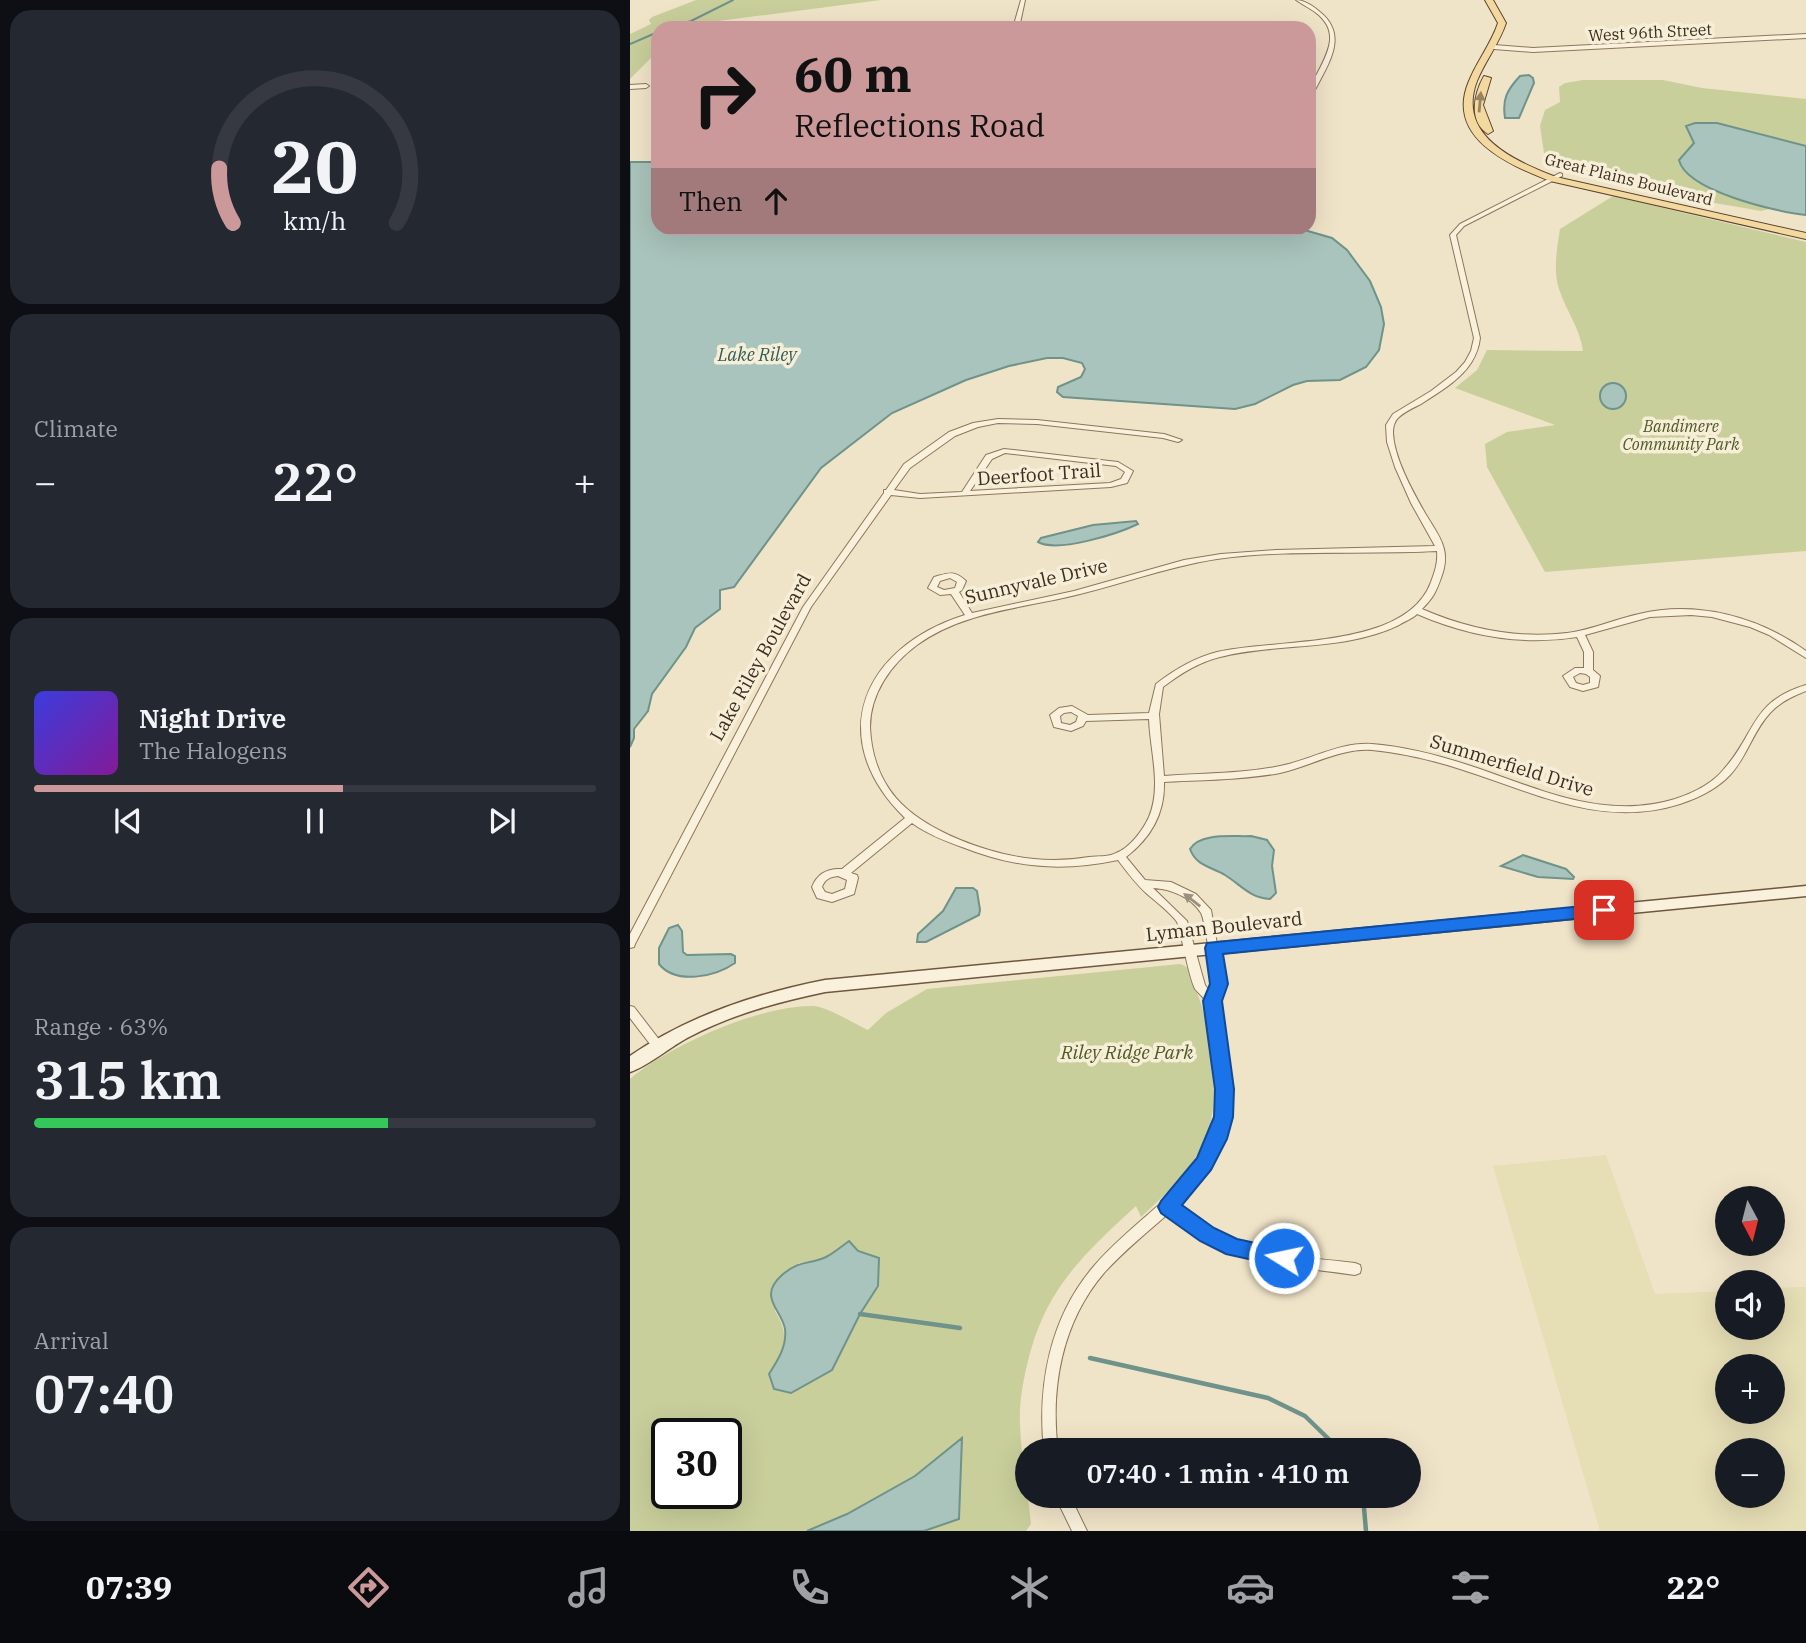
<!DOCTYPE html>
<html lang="en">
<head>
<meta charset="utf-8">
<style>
  :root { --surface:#171b24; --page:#242831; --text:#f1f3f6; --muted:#9ea1a6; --line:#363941; --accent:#cc999b }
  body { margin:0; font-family:"IBM Plex Serif",serif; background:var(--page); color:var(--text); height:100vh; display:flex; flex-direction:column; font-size:26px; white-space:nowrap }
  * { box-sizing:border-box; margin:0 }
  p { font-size:23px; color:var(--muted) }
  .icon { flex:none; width:38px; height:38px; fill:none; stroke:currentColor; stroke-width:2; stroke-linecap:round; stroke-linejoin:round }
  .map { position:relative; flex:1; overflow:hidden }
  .side { display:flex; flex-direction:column; gap:10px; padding:10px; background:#0d0f14; width:630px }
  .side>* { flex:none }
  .top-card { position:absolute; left:21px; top:21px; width:665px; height:214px; border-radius:21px; box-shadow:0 7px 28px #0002; background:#cc999b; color:#111; overflow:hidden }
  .needle { width:46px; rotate:173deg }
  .controls { position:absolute; left:1085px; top:1186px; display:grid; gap:14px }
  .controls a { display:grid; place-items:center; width:70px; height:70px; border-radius:50%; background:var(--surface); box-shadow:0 7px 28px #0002; font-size:35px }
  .speed { position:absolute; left:21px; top:1418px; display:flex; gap:14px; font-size:35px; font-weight:700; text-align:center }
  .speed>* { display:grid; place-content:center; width:91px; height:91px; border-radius:50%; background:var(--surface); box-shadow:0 7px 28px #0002; line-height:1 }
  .speed .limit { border:4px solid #111; border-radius:10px; background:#fff; color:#111 }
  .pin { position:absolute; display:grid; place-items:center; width:60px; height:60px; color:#fff; margin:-30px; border-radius:14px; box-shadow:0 4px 10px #0006 }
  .me { position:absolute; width:77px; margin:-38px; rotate:280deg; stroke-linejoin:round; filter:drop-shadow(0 0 5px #0008) }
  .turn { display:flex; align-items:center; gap:24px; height:147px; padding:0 28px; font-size:32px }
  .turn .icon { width:91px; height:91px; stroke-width:2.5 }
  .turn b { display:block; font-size:49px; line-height:60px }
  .then { display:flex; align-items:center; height:66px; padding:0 28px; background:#0003; gap:14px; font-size:26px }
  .big { font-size:52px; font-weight:600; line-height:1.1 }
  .side .widget { flex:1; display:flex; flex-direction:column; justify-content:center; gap:10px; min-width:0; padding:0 24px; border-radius:21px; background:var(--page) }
  .side .dial { align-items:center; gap:0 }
  .dial svg { height:182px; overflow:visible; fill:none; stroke:var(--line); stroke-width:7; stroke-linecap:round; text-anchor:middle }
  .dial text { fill:var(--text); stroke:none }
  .song { display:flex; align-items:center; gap:21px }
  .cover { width:84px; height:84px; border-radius:10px; background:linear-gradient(135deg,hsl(240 70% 55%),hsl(290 70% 35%)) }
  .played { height:7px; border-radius:4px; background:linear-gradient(90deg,var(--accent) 55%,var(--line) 55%) }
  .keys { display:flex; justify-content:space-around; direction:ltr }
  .heat { display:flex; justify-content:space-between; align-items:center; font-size:38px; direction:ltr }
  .charge { height:10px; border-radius:5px; background:linear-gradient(90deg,#34c759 63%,var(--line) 0) }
  .trip { position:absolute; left:385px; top:1438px; width:406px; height:70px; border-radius:35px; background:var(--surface); box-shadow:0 7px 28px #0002; font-weight:600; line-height:70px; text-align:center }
  .menu { display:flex; height:112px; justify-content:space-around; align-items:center; background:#090b0e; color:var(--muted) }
  .menu .icon { width:49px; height:49px }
  .menu .selected { color:var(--accent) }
  .menu b { font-size:32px; color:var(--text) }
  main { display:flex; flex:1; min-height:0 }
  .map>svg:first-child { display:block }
</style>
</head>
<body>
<main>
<section class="side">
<div class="widget dial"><svg viewBox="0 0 100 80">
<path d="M14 69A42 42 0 1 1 86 69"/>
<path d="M14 69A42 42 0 0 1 8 45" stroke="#cc999b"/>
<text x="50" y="56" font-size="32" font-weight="700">20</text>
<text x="50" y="72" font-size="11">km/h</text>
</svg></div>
<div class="widget"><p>Climate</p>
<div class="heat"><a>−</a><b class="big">22°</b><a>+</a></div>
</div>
<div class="widget">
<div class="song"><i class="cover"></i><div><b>Night Drive</b><p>The Halogens</p></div></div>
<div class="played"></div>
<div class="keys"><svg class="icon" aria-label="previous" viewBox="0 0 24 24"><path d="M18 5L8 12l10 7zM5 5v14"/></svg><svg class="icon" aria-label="pause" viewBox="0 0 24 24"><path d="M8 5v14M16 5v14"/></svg><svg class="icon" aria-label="next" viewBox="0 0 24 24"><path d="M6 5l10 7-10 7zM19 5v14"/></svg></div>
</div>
<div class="widget"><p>Range · 63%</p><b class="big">315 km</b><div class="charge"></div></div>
<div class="widget"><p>Arrival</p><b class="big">07:40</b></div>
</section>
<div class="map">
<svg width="1176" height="1531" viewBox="0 0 1176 1531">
  <rect width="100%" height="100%" fill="#f0e4c8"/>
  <!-- farmland -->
  <path fill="#e6deb5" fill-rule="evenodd" d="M 976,1155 L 1025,1294 L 1097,1291 L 1097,1328 L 1143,1328 L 1143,1288 L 1176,1287 L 1176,1531 L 970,1531 L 863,1166 ZM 1097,1367 L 1143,1367 L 1143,1412 L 1097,1412 ZM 1097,1451 L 1143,1451 L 1143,1496 L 1097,1496 Z"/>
  <!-- green -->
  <path fill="#c9cf9b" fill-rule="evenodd" d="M 66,0 L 251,0 L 73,23 L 63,28 L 28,28 L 28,51 L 0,79 L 0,34 L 21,24 L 19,20 L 22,17 Z
    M 953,80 L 1033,80 L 1072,88 L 1176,99 L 1176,146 L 1088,124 L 1062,136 L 1064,143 L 1049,160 C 1055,187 1115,199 1139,209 L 1131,211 C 1072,200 961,187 914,153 L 910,126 L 915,110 L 930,102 L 929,87 L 935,83 Z
    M 983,196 L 1176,242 L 1176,551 L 915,572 L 857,467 L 855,444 L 877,432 L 925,425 L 825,388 L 847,370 L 857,350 L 953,351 C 950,328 936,311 929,289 C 923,270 927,248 930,229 Z
    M 550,964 C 565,968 561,981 567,993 C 575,1012 577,1030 580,1050 C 594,1133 570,1163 511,1217 L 506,1206 C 453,1255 416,1288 398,1361 C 393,1381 389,1403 390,1424 C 391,1459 398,1491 401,1524 L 396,1531 L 294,1531 L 329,1519 L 331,1439 L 285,1476 L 217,1514 L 177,1531 L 0,1531 L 0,1079 C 40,1045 130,1005 183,1006 C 196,1006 225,1024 238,1030 L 256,1013 L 297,989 ZM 219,1241 L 228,1251 L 248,1258 L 248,1286 L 230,1314 L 214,1345 L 139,1374 C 154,1350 161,1336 145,1311 L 169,1263 L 195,1258 ZM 37,1433 L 96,1433 L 96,1493 L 37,1493 Z"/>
  <!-- water -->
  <path fill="#a9c4bc" stroke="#6f938a" stroke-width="2" d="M 899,75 L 903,78 L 904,83 L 889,118 L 875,118 C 872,99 877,90 890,76 Z
    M 1065,123 L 1087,123 L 1176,146 L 1176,215 C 1147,212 1056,191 1049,160 L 1064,143 L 1056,126 Z
    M 0,162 L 28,162 L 28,228 L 448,228 L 522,231 L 582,228 L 671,229 L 702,238 L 717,250 L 740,281 L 751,307 L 754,324 L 749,350 L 736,367 L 710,380 L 677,381 L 663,385 L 625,404 L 605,409 L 433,397 L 427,392 L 428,387 L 451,377 L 455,369 L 452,363 L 433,358 L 417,358 L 379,366 L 336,380 L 262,413 L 191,468 L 104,587 L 90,590 L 90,609 L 65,628 L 56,647 L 22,694 L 18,711 L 4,729 L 4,738 L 0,747 Z
    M970 396a13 13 0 1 1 26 0a13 13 0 1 1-26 0Z
    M 506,521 L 508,524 C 487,534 428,553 408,542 L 411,538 L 463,525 Z
    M 621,836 L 637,840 L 644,850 L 642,866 L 646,893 L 640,899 C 620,898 611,885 595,875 C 582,867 566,866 560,849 C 570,832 604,837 621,836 Z
    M 893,855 L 936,869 L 944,877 L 943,879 L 908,877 L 871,866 Z
    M 326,888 L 343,888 L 347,891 L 350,910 L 349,915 L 296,942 L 287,942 L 288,934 L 313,911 Z
    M 48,925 L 52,931 L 53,952 L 57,955 L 101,954 L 105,956 L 105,963 C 85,977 46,985 29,964 L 29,948 L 39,928 Z
    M 219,1241 L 228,1251 L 249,1258 L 248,1286 L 230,1314 L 202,1370 L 161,1393 L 144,1389 L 139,1374 C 148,1360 157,1346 155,1329 C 152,1310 127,1297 152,1275 C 171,1259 179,1265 196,1257 C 204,1253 212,1246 219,1241 Z
    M 332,1438 L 329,1519 L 294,1531 L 177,1531 L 217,1514 L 285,1476 Z"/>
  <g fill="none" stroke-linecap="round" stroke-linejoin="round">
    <!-- stream-far1 -->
    <path stroke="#6f938a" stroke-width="2" d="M 38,28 L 61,21 L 103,0
      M 0,44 L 28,32"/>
    <!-- stream -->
    <path stroke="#6f938a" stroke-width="4.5" d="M 230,1314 L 330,1328
      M 460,1358 L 638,1398 L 675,1416 L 711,1451
      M 733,1496 L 736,1531"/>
    <defs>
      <path id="street" d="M 391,0 L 395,0 L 389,28 L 383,28 Z
        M 666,0 C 674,0 683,6 690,12 C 721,37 695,68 682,96 L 679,98 C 679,88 684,80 688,72 C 700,49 709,30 685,12 C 679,8 672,4 666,0 Z
        M 1176,34 L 1176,38 L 903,52 L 864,49 L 861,47 L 864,45 L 903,48 Z
        M 0,85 L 16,84 L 19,86 L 16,88 L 0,89 Z
        M 930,173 L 932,174 L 932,176 L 834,226 L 826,235 L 850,338 C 849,347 846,355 841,363 C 829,381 809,392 791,404 C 783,408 774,412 768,418 C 764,422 763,428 763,433 C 764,458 783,492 795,513 C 809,537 822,549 811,578 C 806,592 803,598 792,609 C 838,629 886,639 937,633 C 962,630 985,619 1009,614 C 1067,600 1129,617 1176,651 L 1176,658 L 1139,635 L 1120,627 L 1082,617 L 1061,615 L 1020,617 L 955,635 L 963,652 L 963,670 L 970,676 L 968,687 L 953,691 L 940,687 L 933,676 L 945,668 L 954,668 L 954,652 L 947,637 C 891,646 838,636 787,614 C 782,619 775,621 769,625 C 713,652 649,642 590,657 C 569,662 550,674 533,687 L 529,714 L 534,776 C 573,773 612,774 650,766 C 681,760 709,742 742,744 C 779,747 815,757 850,769 C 913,791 977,820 1045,799 C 1063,793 1082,784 1094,769 C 1127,732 1120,702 1176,685 L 1176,691 C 1163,696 1150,702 1140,713 C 1123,731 1117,757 1100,775 C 1087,789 1068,798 1050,804 C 971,829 904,792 830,769 C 802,760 772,753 742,750 C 710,748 681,766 650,773 C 612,780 573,780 534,782 C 535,813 521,838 496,857 L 515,880 L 541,882 L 566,894 L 581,910 L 594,984 L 588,1001 L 600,1074 L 601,1103 L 599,1117 L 592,1142 L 579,1168 L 564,1188 L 546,1206 C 564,1219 581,1232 602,1241 C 640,1257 684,1258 725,1263 L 730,1265 L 731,1269 L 730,1273 L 725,1275 C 679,1268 630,1267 587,1246 C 570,1238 554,1225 538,1214 C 516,1233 494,1251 474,1273 C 432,1322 420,1388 428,1451 L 414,1451 C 407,1385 420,1317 464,1266 C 522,1199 600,1175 588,1069 C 586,1056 581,1010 575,1001 C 573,996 568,993 565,989 C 559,976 555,952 551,937 C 550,933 549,926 547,922 C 541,913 524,900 516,893 C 505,883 497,872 488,860 C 431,872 385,868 332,847 C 315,841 297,834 282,823 L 221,873 L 227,875 L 228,878 L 224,894 L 202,902 L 187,898 L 182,887 C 187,874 197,868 212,869 L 275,818 C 193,738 233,647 335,615 L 321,594 L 310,595 L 298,588 L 304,577 C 319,573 324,570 336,581 L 332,590 L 329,592 L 342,613 L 444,591 L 554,560 L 591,554 L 646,550 L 805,546 L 781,503 L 765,467 L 757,442 L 756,425 L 763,414 L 801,391 L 826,372 L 835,362 L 841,351 L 844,338 L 820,235 L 830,224 ZM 807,551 C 808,563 805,571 801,582 C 776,650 647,638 587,652 C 564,658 544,670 526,684 L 519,713 L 458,715 L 442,706 L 429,708 L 420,715 L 424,727 L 441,731 L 453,726 L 456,721 L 519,719 C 520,751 532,786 519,817 C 513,830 500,848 486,853 C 479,857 467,856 459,857 C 441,860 423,861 404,859 C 361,855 295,832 266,798 C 249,778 241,753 240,727 C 240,694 261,664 287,645 C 330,614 383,609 433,598 C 484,587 534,567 587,559 C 659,549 734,555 807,551 ZM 320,578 L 327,582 L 325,588 L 314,590 L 307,587 L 310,581 ZM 950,673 L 956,674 L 960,677 L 960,683 L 953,685 L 946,683 L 943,677 ZM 441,712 L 448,716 L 446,722 L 440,725 L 431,723 L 430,716 L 434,713 ZM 208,876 L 217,880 L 215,889 L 202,894 L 195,892 L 192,887 C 195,879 200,877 208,876 ZM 523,888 C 541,889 561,897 571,913 C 576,922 581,971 584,984 L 580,992 L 575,985 L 557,921 Z
        M 368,419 L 407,420 L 534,434 L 552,440 L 548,442 L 533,438 L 407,424 L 368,423 L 348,427 L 325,436 L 280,468 L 264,490 L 290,494 L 332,492 L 356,455 L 374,449 L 488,462 L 503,471 L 497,483 L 481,487 L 290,498 L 261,495 L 181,607 L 5,944 L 4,947 L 0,948 L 0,934 L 173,607 L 254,493 L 254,490 L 256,490 L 274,464 L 319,432 L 343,423 ZM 375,453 L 486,466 L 495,472 L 491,479 L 480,483 L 340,491 L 362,459 Z
        M 0,1006 L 4,1007 L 31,1042 L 33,1045 L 31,1048 L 27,1049 L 23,1048 L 0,1018 Z
        M 425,1496 L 440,1496 L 457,1531 L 442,1531 Z"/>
      <path id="secondary" d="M 1176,886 L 1176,896 L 195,992 C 148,1002 103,1014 61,1036 C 42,1045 19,1066 0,1072 L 0,1056 C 60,1015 125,994 195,980 Z"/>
      <path id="primary" d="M 855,0 L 863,0 L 876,23 C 869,44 855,61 847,81 C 826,136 885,161 926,177 L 1176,233 L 1176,239 L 920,181 C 877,164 815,137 839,81 C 847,61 861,44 868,23 Z
        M 854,76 L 861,78 L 853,105 L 863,131 L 858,134 C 838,121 844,94 854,76 Z"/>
    </defs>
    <!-- street casing -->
    <use href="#street" stroke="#8d765c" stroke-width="2"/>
    <!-- secondary casing -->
    <use href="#secondary" stroke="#6f573f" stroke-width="3"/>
    <!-- primary casing -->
    <use href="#primary" stroke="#5b4430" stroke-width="2"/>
    <!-- street -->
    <use href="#street" fill="#faf1dc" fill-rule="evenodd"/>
    <!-- secondary -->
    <use href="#secondary" fill="#faf1dc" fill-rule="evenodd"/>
    <!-- primary -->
    <use href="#primary" fill="#f3d9a0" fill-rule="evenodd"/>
  </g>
  <!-- one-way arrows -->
  <defs><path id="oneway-solid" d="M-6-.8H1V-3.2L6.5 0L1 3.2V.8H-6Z" transform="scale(1.75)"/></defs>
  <use fill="#988460" href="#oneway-solid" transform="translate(850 102) rotate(-85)"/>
  <use fill="#9c907e" href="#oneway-solid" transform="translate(562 900) rotate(-142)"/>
  <!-- route -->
  <path fill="#1a73e8" stroke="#114b97" stroke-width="2" d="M 974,904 L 980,905 L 983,910 L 980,915 L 974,916 L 593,954 L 598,984 L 592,1001 L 604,1089 L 603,1117 L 597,1139 L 581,1170 L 552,1205 L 584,1228 L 607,1239 L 654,1249 L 661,1252 L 664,1258 L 661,1265 L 654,1267 L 596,1254 L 570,1241 L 531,1213 L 528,1207 L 531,1201 L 567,1158 L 584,1117 L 585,1089 L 573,1001 L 580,984 L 575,948 L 577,943 Z"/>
  <g text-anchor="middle" stroke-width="7" stroke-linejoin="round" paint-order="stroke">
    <!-- far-street labels -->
    <g font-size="16" fill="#3d2e20" stroke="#f7eed8">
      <text transform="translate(1020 32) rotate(-3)" y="6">West 96th Street</text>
      <text transform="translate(999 179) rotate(14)" y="6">Great Plains Boulevard</text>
    </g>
    <!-- far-park labels -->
    <g font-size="16" font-style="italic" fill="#4d5a26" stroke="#f7eed8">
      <text x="1051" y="432">Bandimere<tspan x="1051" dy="18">Community Park</tspan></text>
    </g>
    <!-- far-water labels -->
    <g font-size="18" font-style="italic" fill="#2f5d5a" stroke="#f7eed8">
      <text x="127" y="361">Lake Riley</text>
    </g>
    <!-- street labels -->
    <g font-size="19" fill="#3d2e20" stroke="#f7eed8">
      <text transform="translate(409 474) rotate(-4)" y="7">Deerfoot Trail</text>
      <text transform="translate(406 581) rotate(-13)" y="7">Sunnyvale Drive</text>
      <text transform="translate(130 657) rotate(-61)" y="7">Lake Riley Boulevard</text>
      <text transform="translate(882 765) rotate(17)" y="7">Summerfield Drive</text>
      <text transform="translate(594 926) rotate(-6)" y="7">Lyman Boulevard</text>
    </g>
    <!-- park labels -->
    <g font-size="19" font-style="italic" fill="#4d5a26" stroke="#f7eed8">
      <text x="497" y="1059">Riley Ridge Park</text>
    </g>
  </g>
</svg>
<div class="controls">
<a><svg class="needle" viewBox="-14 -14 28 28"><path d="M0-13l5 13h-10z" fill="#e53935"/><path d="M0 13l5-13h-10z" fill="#9ea1a6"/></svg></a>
<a><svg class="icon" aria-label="sound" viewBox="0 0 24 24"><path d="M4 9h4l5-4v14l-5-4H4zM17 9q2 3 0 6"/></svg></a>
<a>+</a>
<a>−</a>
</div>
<div class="speed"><div class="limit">30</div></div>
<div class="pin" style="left:974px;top:910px;background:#d93025"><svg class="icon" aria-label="arrive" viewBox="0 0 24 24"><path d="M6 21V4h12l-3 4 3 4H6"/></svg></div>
<svg class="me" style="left:654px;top:1258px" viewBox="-20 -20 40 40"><circle r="17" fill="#1a73e8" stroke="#fff" stroke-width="3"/><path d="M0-11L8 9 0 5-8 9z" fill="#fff"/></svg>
<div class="trip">07:40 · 1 min · 410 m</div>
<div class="top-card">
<div class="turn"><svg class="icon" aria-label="right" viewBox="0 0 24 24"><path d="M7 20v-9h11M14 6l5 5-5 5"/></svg><div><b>60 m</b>Reflections Road</div></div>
<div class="then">Then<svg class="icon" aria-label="ahead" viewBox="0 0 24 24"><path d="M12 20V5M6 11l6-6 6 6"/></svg></div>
</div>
</div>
</main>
<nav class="menu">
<b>07:39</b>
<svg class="icon selected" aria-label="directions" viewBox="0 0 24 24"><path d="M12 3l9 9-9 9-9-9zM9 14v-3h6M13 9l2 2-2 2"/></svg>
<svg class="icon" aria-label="music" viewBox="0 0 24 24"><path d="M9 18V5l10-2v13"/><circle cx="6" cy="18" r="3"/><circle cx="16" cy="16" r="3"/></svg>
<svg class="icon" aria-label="phone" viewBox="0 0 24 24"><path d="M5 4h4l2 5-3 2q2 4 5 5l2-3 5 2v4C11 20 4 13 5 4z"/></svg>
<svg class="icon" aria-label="climate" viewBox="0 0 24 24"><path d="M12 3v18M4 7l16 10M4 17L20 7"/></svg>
<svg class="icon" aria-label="car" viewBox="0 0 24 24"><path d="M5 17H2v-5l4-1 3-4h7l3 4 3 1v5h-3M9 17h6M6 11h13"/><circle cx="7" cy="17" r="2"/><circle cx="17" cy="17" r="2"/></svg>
<svg class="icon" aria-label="filters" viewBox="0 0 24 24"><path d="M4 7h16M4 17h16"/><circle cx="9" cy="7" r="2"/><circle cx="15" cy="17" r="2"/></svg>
<b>22°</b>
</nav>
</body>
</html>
